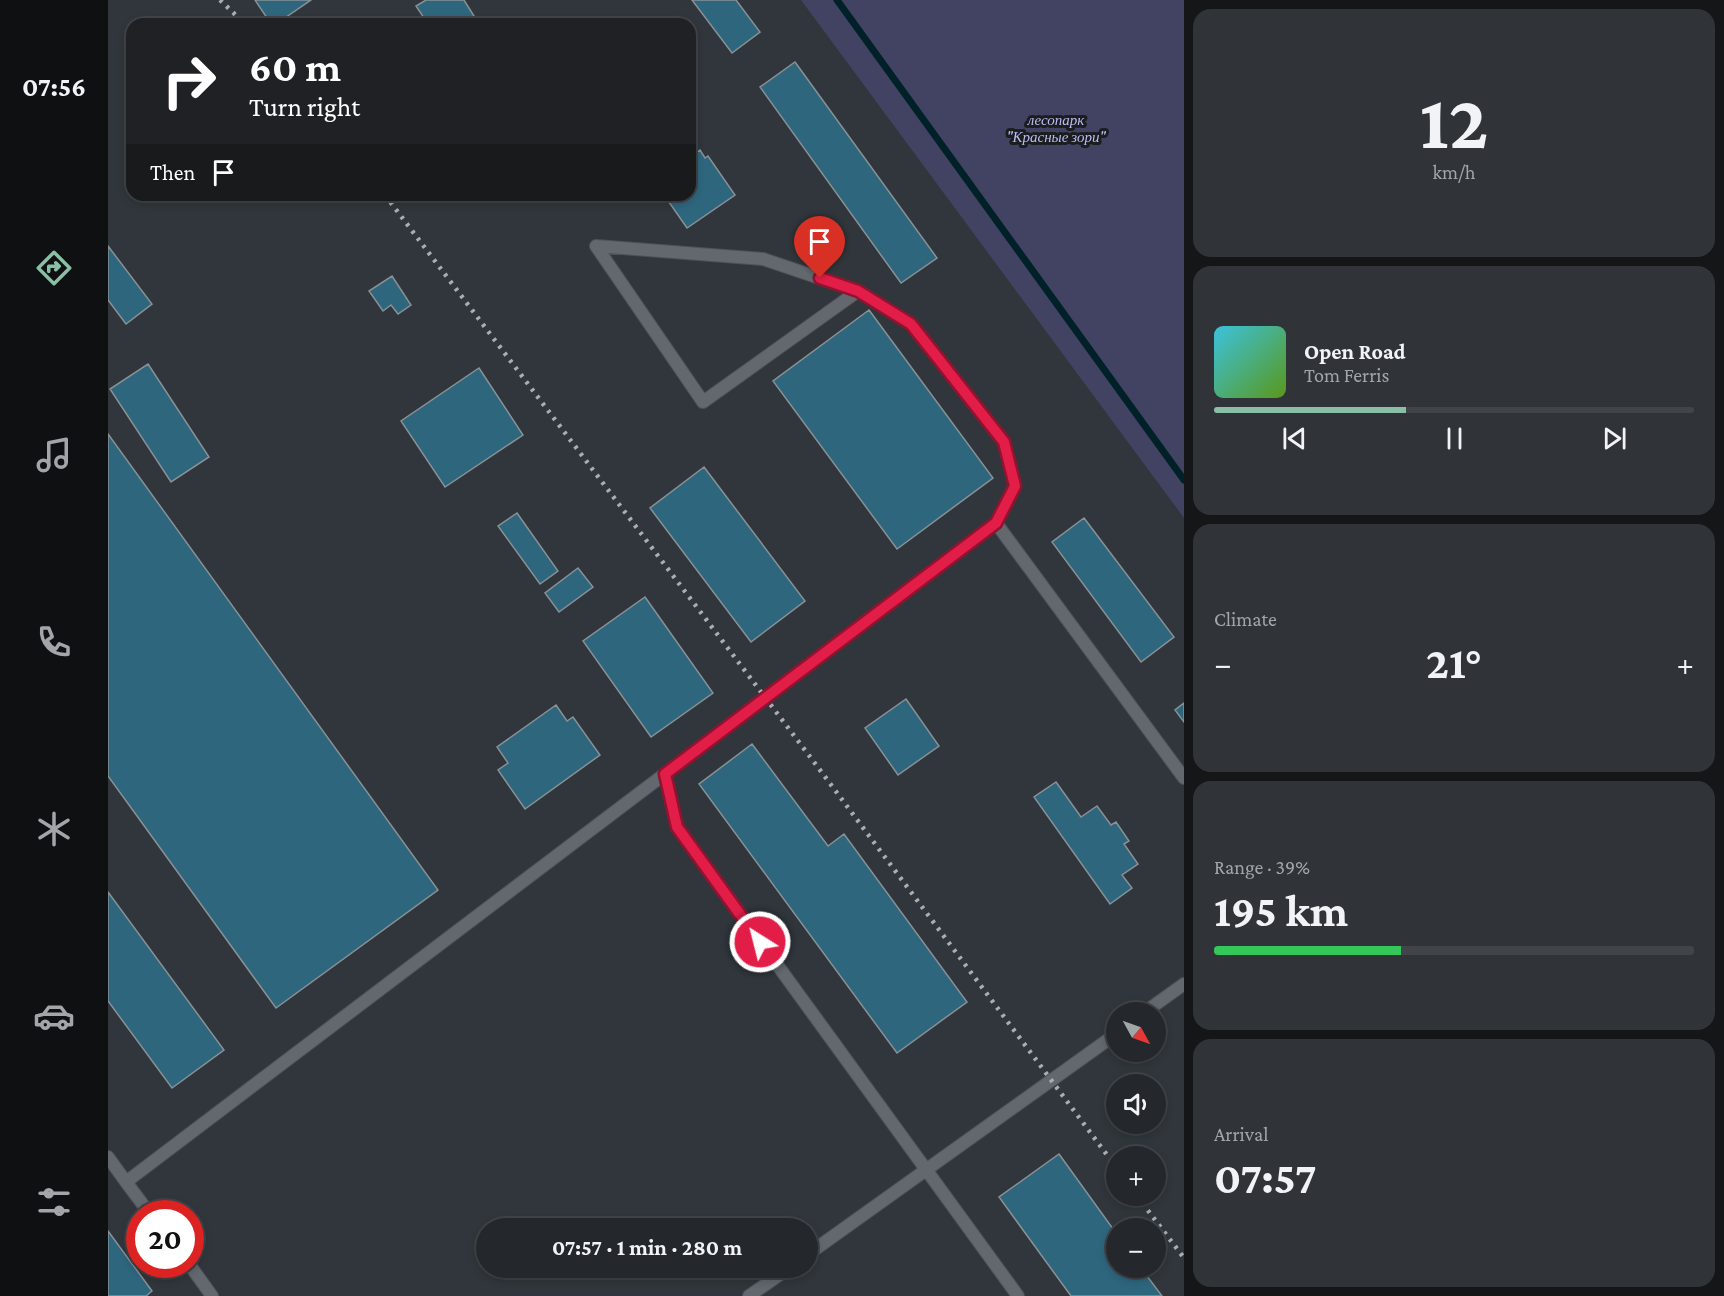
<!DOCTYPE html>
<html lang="en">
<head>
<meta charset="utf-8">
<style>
  :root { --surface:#24282c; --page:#303438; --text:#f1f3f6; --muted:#a3a6a9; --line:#414448; --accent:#8abfa5 }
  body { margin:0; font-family:"Crimson Pro",serif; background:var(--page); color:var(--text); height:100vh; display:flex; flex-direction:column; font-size:22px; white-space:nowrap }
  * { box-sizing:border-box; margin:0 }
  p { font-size:20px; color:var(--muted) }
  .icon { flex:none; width:33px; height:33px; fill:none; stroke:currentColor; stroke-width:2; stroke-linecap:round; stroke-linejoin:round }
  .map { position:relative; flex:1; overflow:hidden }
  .panel { display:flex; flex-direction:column; gap:9px; padding:9px; background:#141618; width:540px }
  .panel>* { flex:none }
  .guide { position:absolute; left:18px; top:18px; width:570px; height:183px; border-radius:18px; box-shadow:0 3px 9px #0003,0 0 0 2px var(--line); background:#202124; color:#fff; overflow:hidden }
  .needle { width:39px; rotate:130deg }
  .controls { position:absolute; left:998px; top:1002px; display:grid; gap:12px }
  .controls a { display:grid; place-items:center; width:60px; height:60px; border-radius:50%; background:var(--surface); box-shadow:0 3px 9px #0003,0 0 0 2px var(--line); font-size:30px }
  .speed { position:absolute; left:18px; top:1200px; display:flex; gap:12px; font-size:30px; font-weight:700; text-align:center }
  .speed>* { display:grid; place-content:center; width:78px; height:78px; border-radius:50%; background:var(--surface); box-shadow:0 3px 9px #0003,0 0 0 2px var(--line); line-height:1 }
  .speed .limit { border:9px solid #d22; background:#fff; color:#111 }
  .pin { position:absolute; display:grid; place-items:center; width:51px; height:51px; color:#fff; margin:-62px -26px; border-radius:50% 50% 50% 0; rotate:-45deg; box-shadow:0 0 6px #0007 }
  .pin .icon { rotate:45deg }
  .me { position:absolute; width:66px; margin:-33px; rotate:324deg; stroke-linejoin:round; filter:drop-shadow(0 0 4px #0008) }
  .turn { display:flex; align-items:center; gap:21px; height:126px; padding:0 24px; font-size:27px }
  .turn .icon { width:78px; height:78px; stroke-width:2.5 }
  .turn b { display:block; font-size:42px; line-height:51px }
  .then { display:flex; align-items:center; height:57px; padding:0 24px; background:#0003; gap:12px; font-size:22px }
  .big { font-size:45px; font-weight:700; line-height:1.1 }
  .panel .widget { flex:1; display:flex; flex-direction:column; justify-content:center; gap:9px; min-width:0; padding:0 21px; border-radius:18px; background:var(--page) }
  .panel .dial { align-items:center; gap:0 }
  .dial b { font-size:78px; line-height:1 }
  .song { display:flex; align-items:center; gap:18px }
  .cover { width:72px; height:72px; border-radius:9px; background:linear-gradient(135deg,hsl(190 70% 55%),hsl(90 70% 35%)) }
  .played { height:6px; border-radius:3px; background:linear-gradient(90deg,var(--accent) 40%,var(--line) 40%) }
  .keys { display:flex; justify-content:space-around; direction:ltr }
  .heat { display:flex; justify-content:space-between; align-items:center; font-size:33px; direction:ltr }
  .charge { height:9px; border-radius:4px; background:linear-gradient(90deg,#34c759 39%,var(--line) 0) }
  .trip { position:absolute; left:368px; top:1218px; width:342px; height:60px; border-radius:30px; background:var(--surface); box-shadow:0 3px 9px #0003,0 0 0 2px var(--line); font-weight:700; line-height:60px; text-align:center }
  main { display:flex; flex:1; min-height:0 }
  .tabs { display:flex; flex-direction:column; width:108px; justify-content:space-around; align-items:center; background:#0e1012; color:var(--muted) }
  .tabs .icon { width:42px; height:42px }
  .tabs .current { color:var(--accent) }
  .tabs b { font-size:27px; color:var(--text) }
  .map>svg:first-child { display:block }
</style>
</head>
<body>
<main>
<nav class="tabs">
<b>07:56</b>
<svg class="icon current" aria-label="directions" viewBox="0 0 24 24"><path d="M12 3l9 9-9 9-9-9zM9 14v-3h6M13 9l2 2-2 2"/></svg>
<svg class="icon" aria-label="music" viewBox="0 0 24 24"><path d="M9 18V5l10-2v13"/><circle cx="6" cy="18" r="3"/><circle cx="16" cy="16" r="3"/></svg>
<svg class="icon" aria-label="phone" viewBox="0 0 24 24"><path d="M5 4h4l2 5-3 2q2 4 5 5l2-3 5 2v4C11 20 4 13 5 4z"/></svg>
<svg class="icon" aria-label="climate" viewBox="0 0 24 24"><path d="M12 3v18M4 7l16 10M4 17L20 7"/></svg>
<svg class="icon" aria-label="car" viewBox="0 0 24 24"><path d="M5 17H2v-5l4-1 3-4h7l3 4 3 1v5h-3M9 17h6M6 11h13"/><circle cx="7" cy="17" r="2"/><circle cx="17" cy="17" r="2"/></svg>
<svg class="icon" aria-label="filters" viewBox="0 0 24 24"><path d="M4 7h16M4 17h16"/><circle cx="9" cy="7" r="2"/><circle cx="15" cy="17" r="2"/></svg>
</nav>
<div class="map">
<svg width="1076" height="1296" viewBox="0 0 1076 1296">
  <rect width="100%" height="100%" fill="#30363b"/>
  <!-- green -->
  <path fill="#424263" d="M 693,0 L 1076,0 L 1076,518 Z"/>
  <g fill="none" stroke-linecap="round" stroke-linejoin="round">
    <!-- stream -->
    <path stroke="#002127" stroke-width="7" d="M 729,0 L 1076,480"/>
  </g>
  <!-- building -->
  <path fill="#2e667e" stroke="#899195" stroke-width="1.5" d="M 147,0 L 203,0 L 168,24 L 163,24 Z
    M 318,0 L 356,0 L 371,24 L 320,24 L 308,6 Z
    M 584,0 L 628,0 L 652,32 L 624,53 Z
    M 687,62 L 829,258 L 793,283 L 652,87 Z
    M 592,150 L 597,158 L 600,156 L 627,195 L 579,228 L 556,195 L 582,195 L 582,157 Z
    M 0,246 L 44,304 L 18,324 L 0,300 Z
    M 284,276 L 303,305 L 290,314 L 283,305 L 275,311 L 261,291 Z
    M 761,310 L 885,478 L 789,549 L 665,381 Z
    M 40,364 L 101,457 L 63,482 L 2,389 Z
    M 371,368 L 415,435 L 337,487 L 293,421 Z
    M 0,434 L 330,890 L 168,1008 L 0,776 Z
    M 596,467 L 697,601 L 643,642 L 542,508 Z
    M 409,513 L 450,571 L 432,584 L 390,526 Z
    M 976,518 L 1066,637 L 1033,662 L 944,542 Z
    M 470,568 L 485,587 L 451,612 L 437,593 Z
    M 537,597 L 605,693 L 543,737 L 475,641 Z
    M 798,699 L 831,746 L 790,775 L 757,728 Z
    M 1076,703 L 1076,722 L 1067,710 Z
    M 448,705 L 459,721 L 465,717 L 492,755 L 417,809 L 390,770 L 400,763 L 389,747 Z
    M 644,744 L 720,846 L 736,834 L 859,1002 L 789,1053 L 591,784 Z
    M 948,782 L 973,817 L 989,806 L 1003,825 L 1008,822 L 1021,841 L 1016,844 L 1030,864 L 1014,875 L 1024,888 L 1002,904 L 926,797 Z
    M 0,892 L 116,1050 L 64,1088 L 0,1001 Z
    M 951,1154 L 1008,1233 L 1008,1268 L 1033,1268 L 1054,1296 L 963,1296 L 891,1197 Z
    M 0,1231 L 44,1291 L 38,1296 L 0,1296 Z"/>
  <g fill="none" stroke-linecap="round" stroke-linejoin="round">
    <defs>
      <path id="lane" d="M 488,246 L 655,259 L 750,291 L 803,324 L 896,442 L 907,486 L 888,523
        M 488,246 L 595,402 L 750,291
        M 557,774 L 569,827 L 910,1296
        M 1037,1012 L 1076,984
        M 0,1157 L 18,1182
        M 42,1214 L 18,1182 L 888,523 L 1076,778
        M 699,1255 L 1008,1034
        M 81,1264 L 104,1296
        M 641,1296 L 681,1268"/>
    </defs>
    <!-- lane casing -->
    <use href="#lane" stroke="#4d5256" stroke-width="14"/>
    <!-- lane -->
    <use href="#lane" stroke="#62686e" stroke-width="12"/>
    <!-- rail -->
    <path stroke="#aaaeb2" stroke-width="4.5" stroke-dasharray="3 6" stroke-linecap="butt" d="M 112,0 L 137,24
      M 277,195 L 709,766 L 1008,1167
      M 1029,1196 L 1076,1258"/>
  </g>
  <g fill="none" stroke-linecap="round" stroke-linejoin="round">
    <defs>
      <path id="route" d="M 652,942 L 569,827 L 557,774 L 888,523 L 907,486 L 896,442 L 803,324 L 750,291 L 712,278"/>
    </defs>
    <!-- route casing -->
    <use href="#route" stroke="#92132f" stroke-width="15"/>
    <!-- route -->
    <use href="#route" stroke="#e11d48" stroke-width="10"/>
  </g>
  <g text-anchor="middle" stroke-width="6" stroke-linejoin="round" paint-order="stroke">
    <!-- park labels -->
    <g font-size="15" font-style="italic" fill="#babcf5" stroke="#1b1d1f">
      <text x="948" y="125">лесопарк<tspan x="948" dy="17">"Красные зори"</tspan></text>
    </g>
  </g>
</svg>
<div class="controls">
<a><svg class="needle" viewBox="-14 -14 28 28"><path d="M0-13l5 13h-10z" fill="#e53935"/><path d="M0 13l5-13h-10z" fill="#a3a6a9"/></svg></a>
<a><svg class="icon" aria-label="sound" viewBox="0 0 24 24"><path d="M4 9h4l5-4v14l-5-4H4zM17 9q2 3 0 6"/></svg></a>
<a>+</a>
<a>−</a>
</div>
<div class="speed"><div class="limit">20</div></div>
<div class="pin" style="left:712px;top:278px;background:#d93025"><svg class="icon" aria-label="arrive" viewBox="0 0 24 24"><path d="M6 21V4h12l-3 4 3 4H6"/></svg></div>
<svg class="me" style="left:652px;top:942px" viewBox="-20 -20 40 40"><circle r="17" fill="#e11d48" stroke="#fff" stroke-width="3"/><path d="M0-11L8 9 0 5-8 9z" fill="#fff"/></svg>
<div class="trip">07:57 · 1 min · 280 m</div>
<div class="guide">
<div class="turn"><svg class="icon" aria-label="right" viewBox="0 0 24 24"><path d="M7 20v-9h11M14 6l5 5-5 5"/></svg><div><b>60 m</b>Turn right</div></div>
<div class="then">Then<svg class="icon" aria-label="arrive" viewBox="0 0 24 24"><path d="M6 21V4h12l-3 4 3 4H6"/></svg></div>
</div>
</div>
<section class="panel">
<div class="widget dial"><b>12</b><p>km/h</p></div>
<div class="widget">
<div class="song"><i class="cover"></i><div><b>Open Road</b><p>Tom Ferris</p></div></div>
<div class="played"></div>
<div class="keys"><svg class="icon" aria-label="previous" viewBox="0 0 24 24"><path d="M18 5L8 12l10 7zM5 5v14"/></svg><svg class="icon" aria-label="pause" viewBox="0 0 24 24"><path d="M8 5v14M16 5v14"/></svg><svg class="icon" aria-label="next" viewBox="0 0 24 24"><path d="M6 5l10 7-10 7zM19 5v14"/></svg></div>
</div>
<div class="widget"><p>Climate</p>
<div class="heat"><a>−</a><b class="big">21°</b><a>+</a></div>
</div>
<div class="widget"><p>Range · 39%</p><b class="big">195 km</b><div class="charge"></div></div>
<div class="widget"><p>Arrival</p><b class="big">07:57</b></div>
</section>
</main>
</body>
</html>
